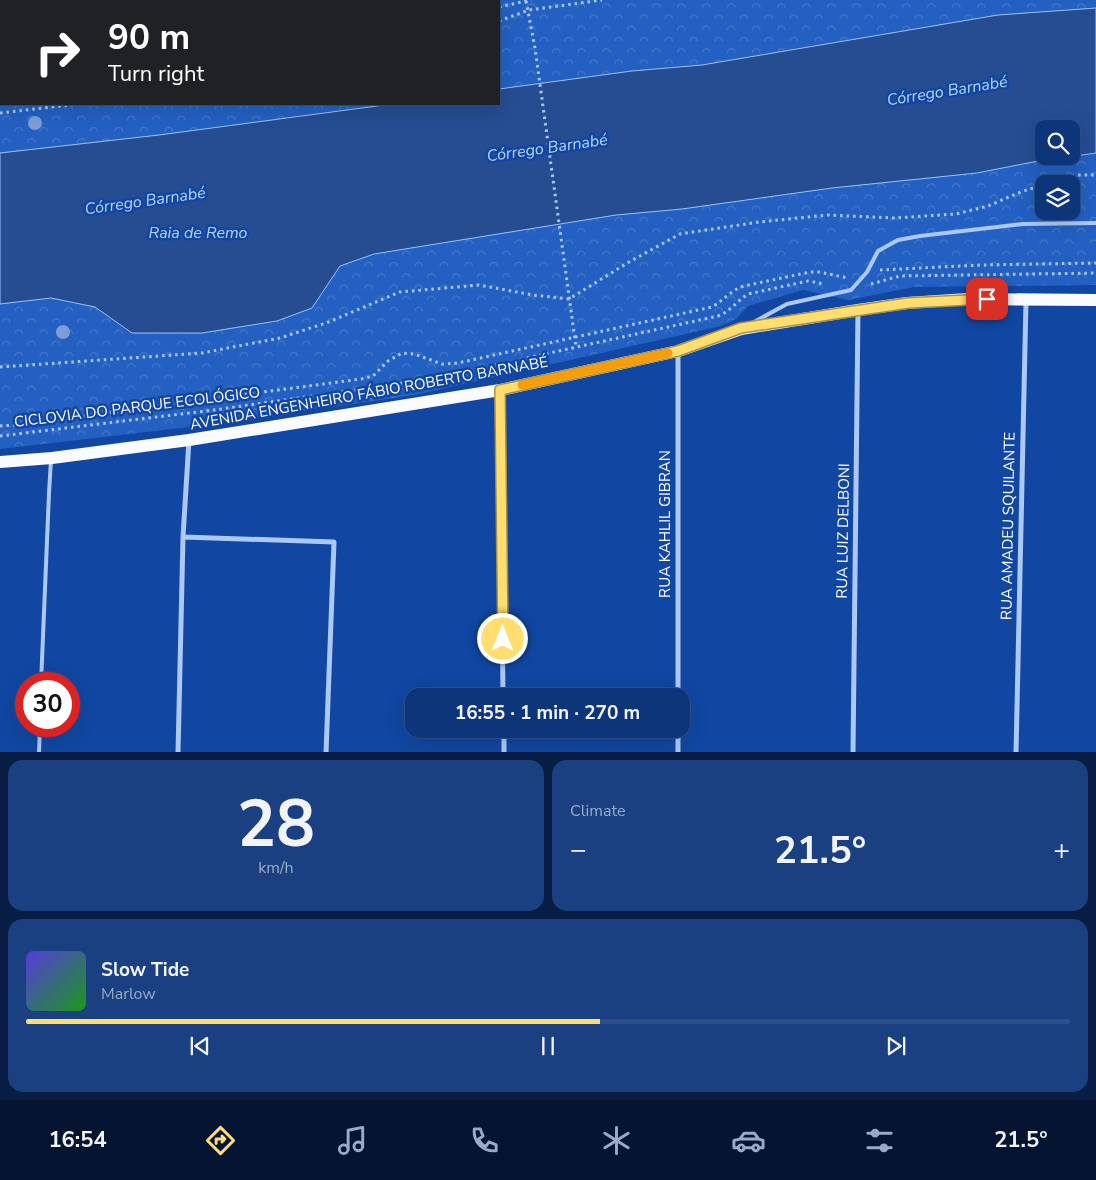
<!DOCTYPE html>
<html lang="en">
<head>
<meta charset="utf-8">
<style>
  :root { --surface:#0d357a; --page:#1b4081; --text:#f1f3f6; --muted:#9aabc7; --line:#2d508b; --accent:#ffde6f }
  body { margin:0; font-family:"Nunito Sans",sans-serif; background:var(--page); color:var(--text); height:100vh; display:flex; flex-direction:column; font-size:19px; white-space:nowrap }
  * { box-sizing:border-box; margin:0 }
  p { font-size:16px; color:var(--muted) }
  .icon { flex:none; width:28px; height:28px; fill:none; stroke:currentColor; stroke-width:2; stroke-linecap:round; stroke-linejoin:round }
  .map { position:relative; height:752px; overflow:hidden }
  .details { display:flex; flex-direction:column; gap:8px; padding:8px; background:#071d43; flex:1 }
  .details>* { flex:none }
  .banner { position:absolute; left:0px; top:0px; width:500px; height:105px; box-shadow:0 5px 20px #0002,0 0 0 1px var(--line); background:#202124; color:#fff; overflow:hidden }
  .buttons { position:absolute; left:1035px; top:120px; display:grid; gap:10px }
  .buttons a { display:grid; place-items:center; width:45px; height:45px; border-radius:10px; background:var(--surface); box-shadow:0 5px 20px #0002,0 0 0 1px var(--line); font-size:25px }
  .speed { position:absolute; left:15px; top:672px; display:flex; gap:10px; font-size:25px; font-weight:700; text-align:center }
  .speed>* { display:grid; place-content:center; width:65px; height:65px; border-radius:50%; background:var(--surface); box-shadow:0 5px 20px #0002,0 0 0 1px var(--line); line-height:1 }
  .speed .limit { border:8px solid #d22; background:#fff; color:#111 }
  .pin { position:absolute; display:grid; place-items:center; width:42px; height:42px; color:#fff; margin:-21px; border-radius:10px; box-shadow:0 2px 8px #0006 }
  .me { position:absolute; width:55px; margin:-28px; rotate:0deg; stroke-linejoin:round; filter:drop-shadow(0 0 4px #0008) }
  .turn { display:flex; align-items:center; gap:18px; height:105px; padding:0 25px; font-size:22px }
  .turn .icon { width:65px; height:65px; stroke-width:2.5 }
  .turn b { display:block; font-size:35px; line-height:42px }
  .big { font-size:38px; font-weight:700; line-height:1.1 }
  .details .card { flex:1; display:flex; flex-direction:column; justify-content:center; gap:8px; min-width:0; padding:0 18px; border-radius:15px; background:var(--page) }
  .details .dial { align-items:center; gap:0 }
  .dial b { font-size:65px; line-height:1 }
  .song { display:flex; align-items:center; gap:15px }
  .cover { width:60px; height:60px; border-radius:8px; background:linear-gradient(135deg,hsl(250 70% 55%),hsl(120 70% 35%)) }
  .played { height:5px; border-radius:2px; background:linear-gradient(90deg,var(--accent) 55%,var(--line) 55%) }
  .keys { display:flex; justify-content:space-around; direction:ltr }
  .heat { display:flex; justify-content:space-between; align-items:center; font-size:28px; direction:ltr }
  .details .tiles { flex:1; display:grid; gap:8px; grid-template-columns:1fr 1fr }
  .card:last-child { grid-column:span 2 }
  .trip { position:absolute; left:405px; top:688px; width:285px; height:50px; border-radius:15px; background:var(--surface); box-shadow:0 5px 20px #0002,0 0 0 1px var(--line); font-weight:700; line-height:50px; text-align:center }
  .tab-bar { display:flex; height:80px; justify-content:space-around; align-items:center; background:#051531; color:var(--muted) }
  .tab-bar .icon { width:35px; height:35px }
  .tab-bar .active { color:var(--accent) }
  .tab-bar b { font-size:22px; color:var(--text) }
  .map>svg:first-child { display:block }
</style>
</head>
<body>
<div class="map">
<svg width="1096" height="753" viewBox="0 0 1096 753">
  <defs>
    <pattern id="forest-crowns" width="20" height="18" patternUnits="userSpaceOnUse" patternTransform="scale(1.25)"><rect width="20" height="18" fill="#2360c1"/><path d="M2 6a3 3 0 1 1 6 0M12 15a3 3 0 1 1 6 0" fill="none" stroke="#4478ca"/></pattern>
  </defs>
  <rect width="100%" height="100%" fill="#1147a2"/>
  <!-- forest -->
  <path fill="url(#forest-crowns)" fill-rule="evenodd" d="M 354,0 L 1096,0 L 1096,285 L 914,287 L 849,300 L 803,290 L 748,306 L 736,319 L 721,326 L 415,395 L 207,425 L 0,449 L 0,53 L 1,104 L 499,104 L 499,1 L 346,1 ZM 1044,129 L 1071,129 L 1071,156 L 1044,156 ZM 1044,184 L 1071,184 L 1071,211 L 1044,211 Z"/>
  <!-- water -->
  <path fill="#264d92" stroke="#9dc2f9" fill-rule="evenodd" d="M 1096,8 L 1096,153 L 1033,162 L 977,173 L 832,188 L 682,209 L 616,215 L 374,254 L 340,266 L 312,308 L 277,321 L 202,333 L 132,333 L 95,307 L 51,298 L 0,304 L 0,153 L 159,135 L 392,104 L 499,104 L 499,89 L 632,71 L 702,65 L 998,15 ZM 1044,129 L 1071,129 L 1071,156 L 1044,156 Z"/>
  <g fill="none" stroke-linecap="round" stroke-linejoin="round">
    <!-- path -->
    <path stroke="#abc8f6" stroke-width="3" stroke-dasharray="2.5 4" stroke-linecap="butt" d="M 388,1 L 394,0
      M 526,1 L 535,48 L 576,347
      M 499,7 L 531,0
      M 499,21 L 529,10 L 602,0
      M 0,58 L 1,58
      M 0,113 L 77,104
      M 1047,184 L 1077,175 L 1096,175
      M 880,270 L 981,265 L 1096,263
      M 871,284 L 900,276 L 1096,273
      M 0,367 L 202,353 L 280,338 L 326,323 L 400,292 L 479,285 L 533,295 L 569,299 L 629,262 L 680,234 L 759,222 L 827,215 L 894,218 L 956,214 L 988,206 L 1023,191 L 1044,185
      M 0,426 L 15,425 L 361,379 L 373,376 L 388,361 L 402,353 L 414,354 L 442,364 L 458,363 L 712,307 C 724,300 731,290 744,286 L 810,272 L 819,272 L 848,278
      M 0,436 L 214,410 L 404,383 L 445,376 L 718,316 C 731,311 737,301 748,294 L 808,281 L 824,284"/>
    <!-- lane -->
    <path stroke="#abc8f6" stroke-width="4" d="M 754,322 L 787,304 L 851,290 L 867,272 L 878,251 L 898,240 L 920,236 L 1023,224 L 1096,223
      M 41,684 L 49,493 L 51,460
      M 39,753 L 40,726"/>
    <!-- street -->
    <path stroke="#abc8f6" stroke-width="5" d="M 678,352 L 678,696
      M 500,392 L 503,696
      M 183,537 L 334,542 L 326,753
      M 504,729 L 504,753
      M 678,729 L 678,753
      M 178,753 L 183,537 L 189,440
      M 853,753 L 858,310
      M 1016,753 L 1026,301"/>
    <!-- primary -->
    <path stroke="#f9fbff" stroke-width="12" d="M 246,1 L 262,0
      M 0,5 L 1,5
      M 0,25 L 1,25
      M 0,462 L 52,458 L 189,440 L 500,390 L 678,351 L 741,329 L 858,310 L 907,303 L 968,299 L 1096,300"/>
  </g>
  <!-- trees -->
  <g fill="#7c9dd5">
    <circle cx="35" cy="123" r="7"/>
    <circle cx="63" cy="332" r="7"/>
  </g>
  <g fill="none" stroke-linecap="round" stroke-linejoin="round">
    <defs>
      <path id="route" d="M 503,639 L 500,390 L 678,351 L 741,328 L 908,303 L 987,299"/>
    </defs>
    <!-- route casing -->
    <use href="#route" stroke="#a69048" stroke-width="12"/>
    <!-- route -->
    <use href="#route" stroke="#ffde6f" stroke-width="9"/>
    <!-- slow -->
    <path stroke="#f59e0b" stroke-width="9" d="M 522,385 L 668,353"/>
  </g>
  <g text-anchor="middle" stroke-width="5" stroke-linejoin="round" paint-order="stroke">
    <!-- street labels -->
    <g font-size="15" fill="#fff" stroke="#1147a2">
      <text transform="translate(369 393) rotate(-10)" y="5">AVENIDA ENGENHEIRO FÁBIO ROBERTO BARNABÉ</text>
      <text transform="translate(137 407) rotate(-7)" y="5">CICLOVIA DO PARQUE ECOLÓGICO</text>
      <text transform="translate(665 524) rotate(-90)" y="5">RUA KAHLIL GIBRAN</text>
      <text transform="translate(1008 526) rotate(-89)" y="5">RUA AMADEU SQUILANTE</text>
      <text transform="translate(843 531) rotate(-89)" y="5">RUA LUIZ DELBONI</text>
    </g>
    <!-- water labels -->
    <g font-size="16" font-style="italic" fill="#b8d2fc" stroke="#1147a2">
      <text transform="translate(947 90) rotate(-9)" y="6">Córrego Barnabé</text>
      <text transform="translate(547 147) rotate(-8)" y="6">Córrego Barnabé</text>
      <text transform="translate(145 200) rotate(-8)" y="6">Córrego Barnabé</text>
      <text x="198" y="238">Raia de Remo</text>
    </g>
  </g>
</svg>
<div class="buttons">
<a><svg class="icon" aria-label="search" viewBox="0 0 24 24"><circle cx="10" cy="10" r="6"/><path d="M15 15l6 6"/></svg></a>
<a><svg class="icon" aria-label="layers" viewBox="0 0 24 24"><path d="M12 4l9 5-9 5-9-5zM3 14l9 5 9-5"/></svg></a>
</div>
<div class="speed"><div class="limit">30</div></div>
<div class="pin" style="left:987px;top:299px;background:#d93025"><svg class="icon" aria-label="arrive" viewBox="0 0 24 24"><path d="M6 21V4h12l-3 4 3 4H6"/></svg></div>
<svg class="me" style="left:503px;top:639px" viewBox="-20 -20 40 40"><circle r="17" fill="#ffde6f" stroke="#fff" stroke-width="3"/><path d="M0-11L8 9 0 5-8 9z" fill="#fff"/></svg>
<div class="trip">16:55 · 1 min · 270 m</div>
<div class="banner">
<div class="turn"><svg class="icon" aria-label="right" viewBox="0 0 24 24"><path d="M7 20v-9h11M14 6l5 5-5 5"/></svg><div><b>90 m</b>Turn right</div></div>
</div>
</div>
<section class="details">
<div class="tiles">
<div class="card dial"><b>28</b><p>km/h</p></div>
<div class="card"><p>Climate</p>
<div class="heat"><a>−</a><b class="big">21.5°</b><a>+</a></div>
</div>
<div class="card">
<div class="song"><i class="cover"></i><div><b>Slow Tide</b><p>Marlow</p></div></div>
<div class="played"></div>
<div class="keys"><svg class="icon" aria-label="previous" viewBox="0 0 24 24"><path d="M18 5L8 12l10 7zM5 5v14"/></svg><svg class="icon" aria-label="pause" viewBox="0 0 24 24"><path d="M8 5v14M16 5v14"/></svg><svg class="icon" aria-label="next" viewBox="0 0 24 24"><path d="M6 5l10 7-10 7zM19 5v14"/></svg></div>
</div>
</div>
</section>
<nav class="tab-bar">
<b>16:54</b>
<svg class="icon active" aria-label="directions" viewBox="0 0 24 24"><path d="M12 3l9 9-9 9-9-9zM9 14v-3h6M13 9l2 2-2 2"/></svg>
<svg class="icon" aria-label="music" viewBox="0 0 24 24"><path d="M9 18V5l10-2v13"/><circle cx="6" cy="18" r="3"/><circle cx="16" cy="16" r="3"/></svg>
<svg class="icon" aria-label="phone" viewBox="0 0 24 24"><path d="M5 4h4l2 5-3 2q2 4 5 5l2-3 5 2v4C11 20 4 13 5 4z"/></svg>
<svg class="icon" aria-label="climate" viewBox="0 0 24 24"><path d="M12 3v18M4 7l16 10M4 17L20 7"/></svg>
<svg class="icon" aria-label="car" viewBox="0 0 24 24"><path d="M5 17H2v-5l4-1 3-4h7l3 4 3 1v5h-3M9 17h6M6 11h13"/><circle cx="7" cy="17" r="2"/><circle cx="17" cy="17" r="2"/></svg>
<svg class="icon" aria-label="filters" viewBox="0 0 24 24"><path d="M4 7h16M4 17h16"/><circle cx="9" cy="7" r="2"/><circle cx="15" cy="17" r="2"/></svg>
<b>21.5°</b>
</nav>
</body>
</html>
